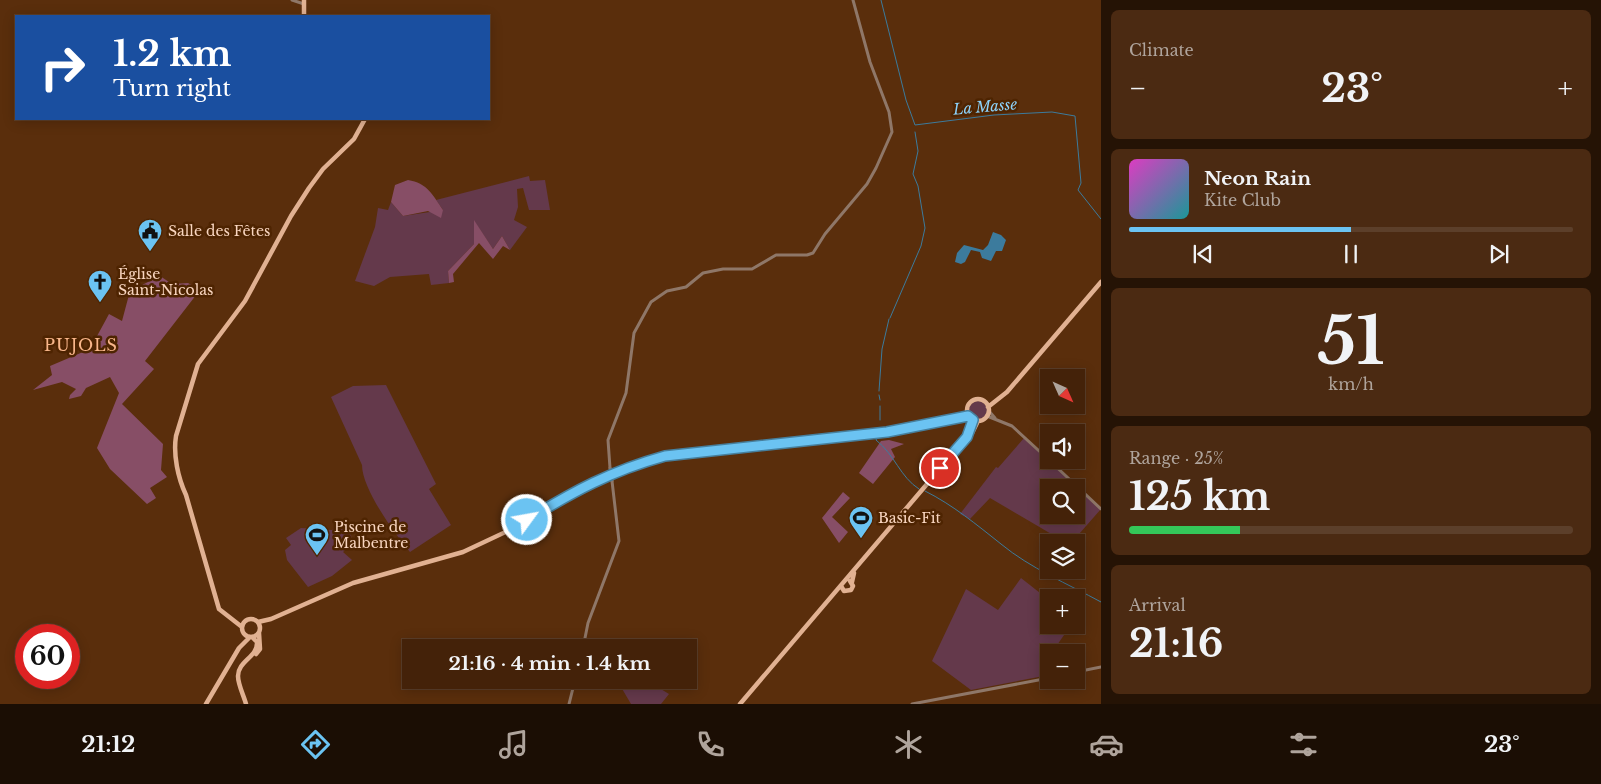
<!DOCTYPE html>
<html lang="en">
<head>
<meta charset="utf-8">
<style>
  :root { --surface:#442209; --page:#4b2a12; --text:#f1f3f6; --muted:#afa49c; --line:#5c3f2a; --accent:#6bc3f2 }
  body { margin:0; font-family:"Libre Baskerville",serif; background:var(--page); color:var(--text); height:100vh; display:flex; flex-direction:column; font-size:19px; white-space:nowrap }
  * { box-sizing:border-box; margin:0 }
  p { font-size:16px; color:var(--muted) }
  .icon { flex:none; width:28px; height:28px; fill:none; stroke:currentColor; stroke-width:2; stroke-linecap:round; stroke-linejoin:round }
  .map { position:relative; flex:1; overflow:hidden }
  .drawer { display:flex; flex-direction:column; gap:10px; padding:10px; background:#251305; width:500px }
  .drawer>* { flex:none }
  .top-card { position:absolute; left:15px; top:15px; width:475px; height:105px; border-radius:0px; box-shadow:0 2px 12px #0003,0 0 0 1px var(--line); background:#1a4fa0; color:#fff; overflow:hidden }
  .needle { width:32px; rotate:135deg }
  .fabs { position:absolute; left:1040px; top:369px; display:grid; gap:10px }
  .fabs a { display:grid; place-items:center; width:45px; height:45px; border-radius:0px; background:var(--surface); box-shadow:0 2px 12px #0003,0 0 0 1px var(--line); font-size:25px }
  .speed { position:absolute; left:15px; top:624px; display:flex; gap:10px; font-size:25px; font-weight:700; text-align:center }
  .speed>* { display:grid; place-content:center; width:65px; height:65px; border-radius:50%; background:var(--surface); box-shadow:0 2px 12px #0003,0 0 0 1px var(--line); line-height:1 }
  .speed .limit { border:8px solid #d22; background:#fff; color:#111 }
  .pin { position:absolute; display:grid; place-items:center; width:42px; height:42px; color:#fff; margin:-21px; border:2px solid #fff; border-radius:50%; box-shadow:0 1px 5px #0007 }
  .me { position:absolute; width:55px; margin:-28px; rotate:58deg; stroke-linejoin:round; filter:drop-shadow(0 0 4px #0008) }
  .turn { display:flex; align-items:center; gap:18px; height:105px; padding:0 15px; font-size:22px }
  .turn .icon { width:65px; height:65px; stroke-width:2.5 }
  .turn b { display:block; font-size:35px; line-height:42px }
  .big { font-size:38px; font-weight:700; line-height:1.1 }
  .drawer .widget { flex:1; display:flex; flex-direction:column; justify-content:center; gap:8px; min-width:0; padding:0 18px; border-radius:8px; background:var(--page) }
  .drawer .dial { align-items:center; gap:0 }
  .dial b { font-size:65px; line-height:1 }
  .song { display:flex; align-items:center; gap:15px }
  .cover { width:60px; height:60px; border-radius:8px; background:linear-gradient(135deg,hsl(310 70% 55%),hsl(180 70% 35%)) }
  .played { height:5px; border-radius:2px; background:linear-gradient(90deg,var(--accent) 50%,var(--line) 50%) }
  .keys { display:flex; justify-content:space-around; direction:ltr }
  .heat { display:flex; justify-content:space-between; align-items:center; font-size:28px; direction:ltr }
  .charge { height:8px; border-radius:4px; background:linear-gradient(90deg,#34c759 25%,var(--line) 0) }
  .trip { position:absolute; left:402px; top:639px; width:295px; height:50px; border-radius:0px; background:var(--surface); box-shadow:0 2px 12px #0003,0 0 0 1px var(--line); font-weight:700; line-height:50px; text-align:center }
  .menu { display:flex; height:80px; justify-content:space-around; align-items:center; background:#1b0e04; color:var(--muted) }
  .menu .icon { width:35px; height:35px }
  .menu .selected { color:var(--accent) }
  .menu b { font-size:22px; color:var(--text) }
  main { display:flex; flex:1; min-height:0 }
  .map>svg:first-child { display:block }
</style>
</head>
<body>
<main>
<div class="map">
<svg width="1101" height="704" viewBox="0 0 1101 704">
  <rect width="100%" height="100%" fill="#5a2e0c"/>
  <!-- green -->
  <path fill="#64394b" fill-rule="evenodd" d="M 529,176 L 530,181 L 545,180 L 550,210 L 529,210 L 523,188 L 517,189 L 518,207 L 514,220 L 527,227 L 510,250 L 502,236 L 493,249 L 474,221 L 474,244 L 448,271 L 449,283 L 431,285 L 429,274 L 390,277 L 374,286 L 355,281 L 375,227 L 378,208 L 388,210 L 391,202 L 403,216 L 443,210 L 436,200 Z
    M 386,385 L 436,484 L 429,489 L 451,525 L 410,552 C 395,534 362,489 362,465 L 331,397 L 353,386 Z
    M969 410a9 9 0 1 1 18 0a9 9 0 1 1-18 0Z
    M 1024,438 L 1101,509 L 1072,542 L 1065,542 L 990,498 L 970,519 L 960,514 L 996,467 L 998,468 ZM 1049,488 L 1076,488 L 1076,515 L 1049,515 Z
    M 337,527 L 346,530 L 351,535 L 352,543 L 343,552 L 352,560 L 332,576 L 308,587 L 287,560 L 285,550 L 291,545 L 286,538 L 301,528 L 332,530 Z
    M 1021,578 L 1049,600 L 1049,625 L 1071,625 L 1055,648 L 1062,652 L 1049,652 L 1049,675 L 971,690 L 932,661 L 966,589 L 998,610 Z
    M 621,680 L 646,680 L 669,694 L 661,704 L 631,704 L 621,687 Z"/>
  <!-- forest -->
  <path fill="#874e66" d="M 408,180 C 427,183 433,195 443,210 L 441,218 L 428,211 L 403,216 L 391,202 L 395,185 Z
    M 474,220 L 493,249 L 502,236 L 510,250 L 503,246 L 493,259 L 479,243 L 453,274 L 454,282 L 449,283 L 448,271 L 474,244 Z
    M 160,276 L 172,284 L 188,283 L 200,290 L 145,361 L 154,369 L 122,404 L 163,444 L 161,470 L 167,477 L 150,488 L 156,498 L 147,504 L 110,469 L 97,448 L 119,393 L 110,377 L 86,388 L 81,396 L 69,399 L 70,395 L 76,389 L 62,382 L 33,390 L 52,375 L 50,366 L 90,349 L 109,314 L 122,321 L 130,291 Z
    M 889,440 L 904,444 L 891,449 L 895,457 L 873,484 L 859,473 L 881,441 Z
    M 843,492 L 850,498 L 832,517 L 848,532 L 839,543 L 822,518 Z"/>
  <!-- water -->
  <path fill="#3c7b9d" d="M 993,232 L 1001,235 L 1006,240 L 1002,251 L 996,251 L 991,261 L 982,258 L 980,252 L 971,250 L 965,262 L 961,264 L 955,262 L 957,253 L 964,245 L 983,250 L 988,245 Z"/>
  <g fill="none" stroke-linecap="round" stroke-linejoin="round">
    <!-- stream -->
    <path stroke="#3c7b9d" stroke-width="1" d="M 881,0 L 906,100 L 915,125 L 994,115 L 1052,112 L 1075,116 L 1081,183 L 1078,190 L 1101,219
      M 890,318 L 921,246 L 925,228 L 918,186 L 913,174 L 918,151 L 915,132
      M 879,391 L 882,349 L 889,319
      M 879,395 L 880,400
      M 880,420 L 880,406
      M 878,435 L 876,440 C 895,455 900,477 919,489
      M 925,491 C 953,505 977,525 1001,544 C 1030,568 1068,584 1101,602"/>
    <!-- minor -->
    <path stroke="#8f7768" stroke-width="3" d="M 292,0 L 304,4
      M 989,411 L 995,418
      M 987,416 L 1012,426 L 1049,460
      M 1049,460 L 1101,509
      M 610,468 L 608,440 L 626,393 L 634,333 L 651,302 L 667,291 L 686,287 L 703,273 L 723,269 L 752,269 L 776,255 L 807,255 L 813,253 L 825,234 L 867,184 L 876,168 L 892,132 L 889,112 L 870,62 L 853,0
      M 583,648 L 588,623 L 619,541 L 612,481
      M 1076,672 L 1101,667
      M 569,704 L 575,680
      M 912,704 L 1049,678"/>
    <!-- major -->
    <path stroke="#e1b192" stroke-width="4.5" d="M 304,0 L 304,16
      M967 410a11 11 0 1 1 22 0a11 11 0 1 1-22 0Z
      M 988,407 L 1007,392 L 1101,282
      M 972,433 L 978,421
      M 852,582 L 854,573
      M 841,586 L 844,591 L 851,590 L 853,586 L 850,581
      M242 628a9 9 0 1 1 18 0a9 9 0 1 1-18 0Z
      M 258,622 L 271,619 L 353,583 L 463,552 L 514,528 L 594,481 L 637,464 L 687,453 L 849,437 L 910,428 L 968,417
      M 242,627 L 219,609 L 186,495 C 178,478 173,455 176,436 L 198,364 L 245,301 L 291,216 L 309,188 L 323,169 L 354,139 L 365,119
      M 256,654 L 260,649 L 259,633
      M 206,704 L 239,648 L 250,637
      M 246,704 C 244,696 238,685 238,676 C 238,661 258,657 257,642 L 252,637
      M 740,704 L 967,437 L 973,420"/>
    <!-- minor-bridge -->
    <path stroke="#8f7768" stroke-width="3" d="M 610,468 L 612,481"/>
  </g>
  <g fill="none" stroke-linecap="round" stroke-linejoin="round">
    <defs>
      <path id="route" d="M 527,520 C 574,491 611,471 665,456 L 887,432 L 968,416 L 973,420 L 967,437 L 940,468"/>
    </defs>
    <!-- route casing -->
    <use href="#route" stroke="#467f9d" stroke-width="12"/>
    <!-- route -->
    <use href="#route" stroke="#6bc3f2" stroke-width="9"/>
  </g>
  <!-- icons -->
  <defs>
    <symbol id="civic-pin" viewBox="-11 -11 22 30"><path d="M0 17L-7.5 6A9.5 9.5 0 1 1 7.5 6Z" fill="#6bc3f2" stroke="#4e2401"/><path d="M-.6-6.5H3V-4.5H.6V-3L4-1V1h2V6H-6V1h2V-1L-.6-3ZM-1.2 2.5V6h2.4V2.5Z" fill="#111"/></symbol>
    <symbol id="church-pin" viewBox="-11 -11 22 30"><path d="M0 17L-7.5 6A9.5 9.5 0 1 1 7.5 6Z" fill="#6bc3f2" stroke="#4e2401"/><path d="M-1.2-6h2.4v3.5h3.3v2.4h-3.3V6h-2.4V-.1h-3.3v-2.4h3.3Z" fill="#111"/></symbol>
    <symbol id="stadium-pin" viewBox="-11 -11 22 30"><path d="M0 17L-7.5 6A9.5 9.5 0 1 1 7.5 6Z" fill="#6bc3f2" stroke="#4e2401"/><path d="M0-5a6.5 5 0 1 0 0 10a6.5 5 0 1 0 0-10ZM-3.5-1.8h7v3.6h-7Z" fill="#111"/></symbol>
  </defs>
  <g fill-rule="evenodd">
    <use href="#civic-pin" x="136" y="217" width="28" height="38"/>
    <use href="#church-pin" x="86" y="268" width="28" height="38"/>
    <use href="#stadium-pin" x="847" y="504" width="28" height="38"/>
    <use href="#stadium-pin" x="303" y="521" width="28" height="38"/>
  </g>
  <g text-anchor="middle" stroke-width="5" stroke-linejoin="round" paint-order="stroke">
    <!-- poi labels -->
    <g font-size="14" fill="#f9d6c0" stroke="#4e2401" text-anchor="start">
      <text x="168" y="236">Salle des Fêtes</text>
      <text x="118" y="279">Église<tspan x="118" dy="16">Saint-Nicolas</tspan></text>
      <text x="878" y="523">Basic-Fit</text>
      <text x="334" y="532">Piscine de<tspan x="334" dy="16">Malbentre</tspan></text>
    </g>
    <!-- water labels -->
    <g font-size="15" font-style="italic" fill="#8dd3fb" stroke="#4e2401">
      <text transform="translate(985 107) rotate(-5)" y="5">La Masse</text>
    </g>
    <!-- quarter labels -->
    <g font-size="16" letter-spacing="1" fill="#f9b68a" stroke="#4e2401">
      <text x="81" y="351">PUJOLS</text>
    </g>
  </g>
</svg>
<div class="fabs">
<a><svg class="needle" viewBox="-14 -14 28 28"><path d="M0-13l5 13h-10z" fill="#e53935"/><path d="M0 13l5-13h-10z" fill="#afa49c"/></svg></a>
<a><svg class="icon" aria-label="sound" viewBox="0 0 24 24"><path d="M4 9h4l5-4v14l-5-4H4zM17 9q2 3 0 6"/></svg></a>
<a><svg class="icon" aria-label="search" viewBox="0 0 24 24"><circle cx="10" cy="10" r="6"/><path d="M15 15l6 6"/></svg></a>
<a><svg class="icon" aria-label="layers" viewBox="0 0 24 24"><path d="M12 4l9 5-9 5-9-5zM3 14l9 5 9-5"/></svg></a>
<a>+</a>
<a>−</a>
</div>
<div class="speed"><div class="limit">60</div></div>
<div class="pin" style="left:940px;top:468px;background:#d93025"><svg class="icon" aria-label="arrive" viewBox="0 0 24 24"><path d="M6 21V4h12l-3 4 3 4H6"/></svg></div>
<svg class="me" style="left:527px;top:520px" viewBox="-20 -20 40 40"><circle r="17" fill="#6bc3f2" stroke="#fff" stroke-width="3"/><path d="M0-11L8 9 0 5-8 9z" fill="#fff"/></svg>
<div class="trip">21:16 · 4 min · 1.4 km</div>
<div class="top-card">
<div class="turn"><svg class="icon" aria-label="right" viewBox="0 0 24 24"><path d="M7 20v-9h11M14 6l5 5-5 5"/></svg><div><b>1.2 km</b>Turn right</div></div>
</div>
</div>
<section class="drawer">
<div class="widget"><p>Climate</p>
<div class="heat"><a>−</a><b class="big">23°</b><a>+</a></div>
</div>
<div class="widget">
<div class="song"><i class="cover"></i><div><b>Neon Rain</b><p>Kite Club</p></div></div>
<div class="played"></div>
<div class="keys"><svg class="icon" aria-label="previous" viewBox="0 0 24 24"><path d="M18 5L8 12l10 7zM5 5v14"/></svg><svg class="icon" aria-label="pause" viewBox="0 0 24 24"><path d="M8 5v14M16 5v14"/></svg><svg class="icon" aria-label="next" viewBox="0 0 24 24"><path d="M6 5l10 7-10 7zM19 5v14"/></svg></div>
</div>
<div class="widget dial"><b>51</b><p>km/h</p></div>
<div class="widget"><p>Range · 25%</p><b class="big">125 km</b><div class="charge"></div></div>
<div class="widget"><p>Arrival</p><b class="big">21:16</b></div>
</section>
</main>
<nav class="menu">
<b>21:12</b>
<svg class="icon selected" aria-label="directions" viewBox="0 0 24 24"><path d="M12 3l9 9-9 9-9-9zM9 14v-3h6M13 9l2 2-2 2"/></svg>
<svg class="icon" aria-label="music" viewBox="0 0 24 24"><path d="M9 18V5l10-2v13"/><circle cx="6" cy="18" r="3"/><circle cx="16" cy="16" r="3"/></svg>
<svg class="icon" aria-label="phone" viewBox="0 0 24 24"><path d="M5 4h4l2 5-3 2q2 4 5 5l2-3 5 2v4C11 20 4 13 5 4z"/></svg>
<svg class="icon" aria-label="climate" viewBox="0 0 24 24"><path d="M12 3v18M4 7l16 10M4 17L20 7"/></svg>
<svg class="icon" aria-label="car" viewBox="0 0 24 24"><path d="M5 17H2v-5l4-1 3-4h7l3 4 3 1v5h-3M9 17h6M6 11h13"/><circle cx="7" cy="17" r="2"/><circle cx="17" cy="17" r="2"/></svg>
<svg class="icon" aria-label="filters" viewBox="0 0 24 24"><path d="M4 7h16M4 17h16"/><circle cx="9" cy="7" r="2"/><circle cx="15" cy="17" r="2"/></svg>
<b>23°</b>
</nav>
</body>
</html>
